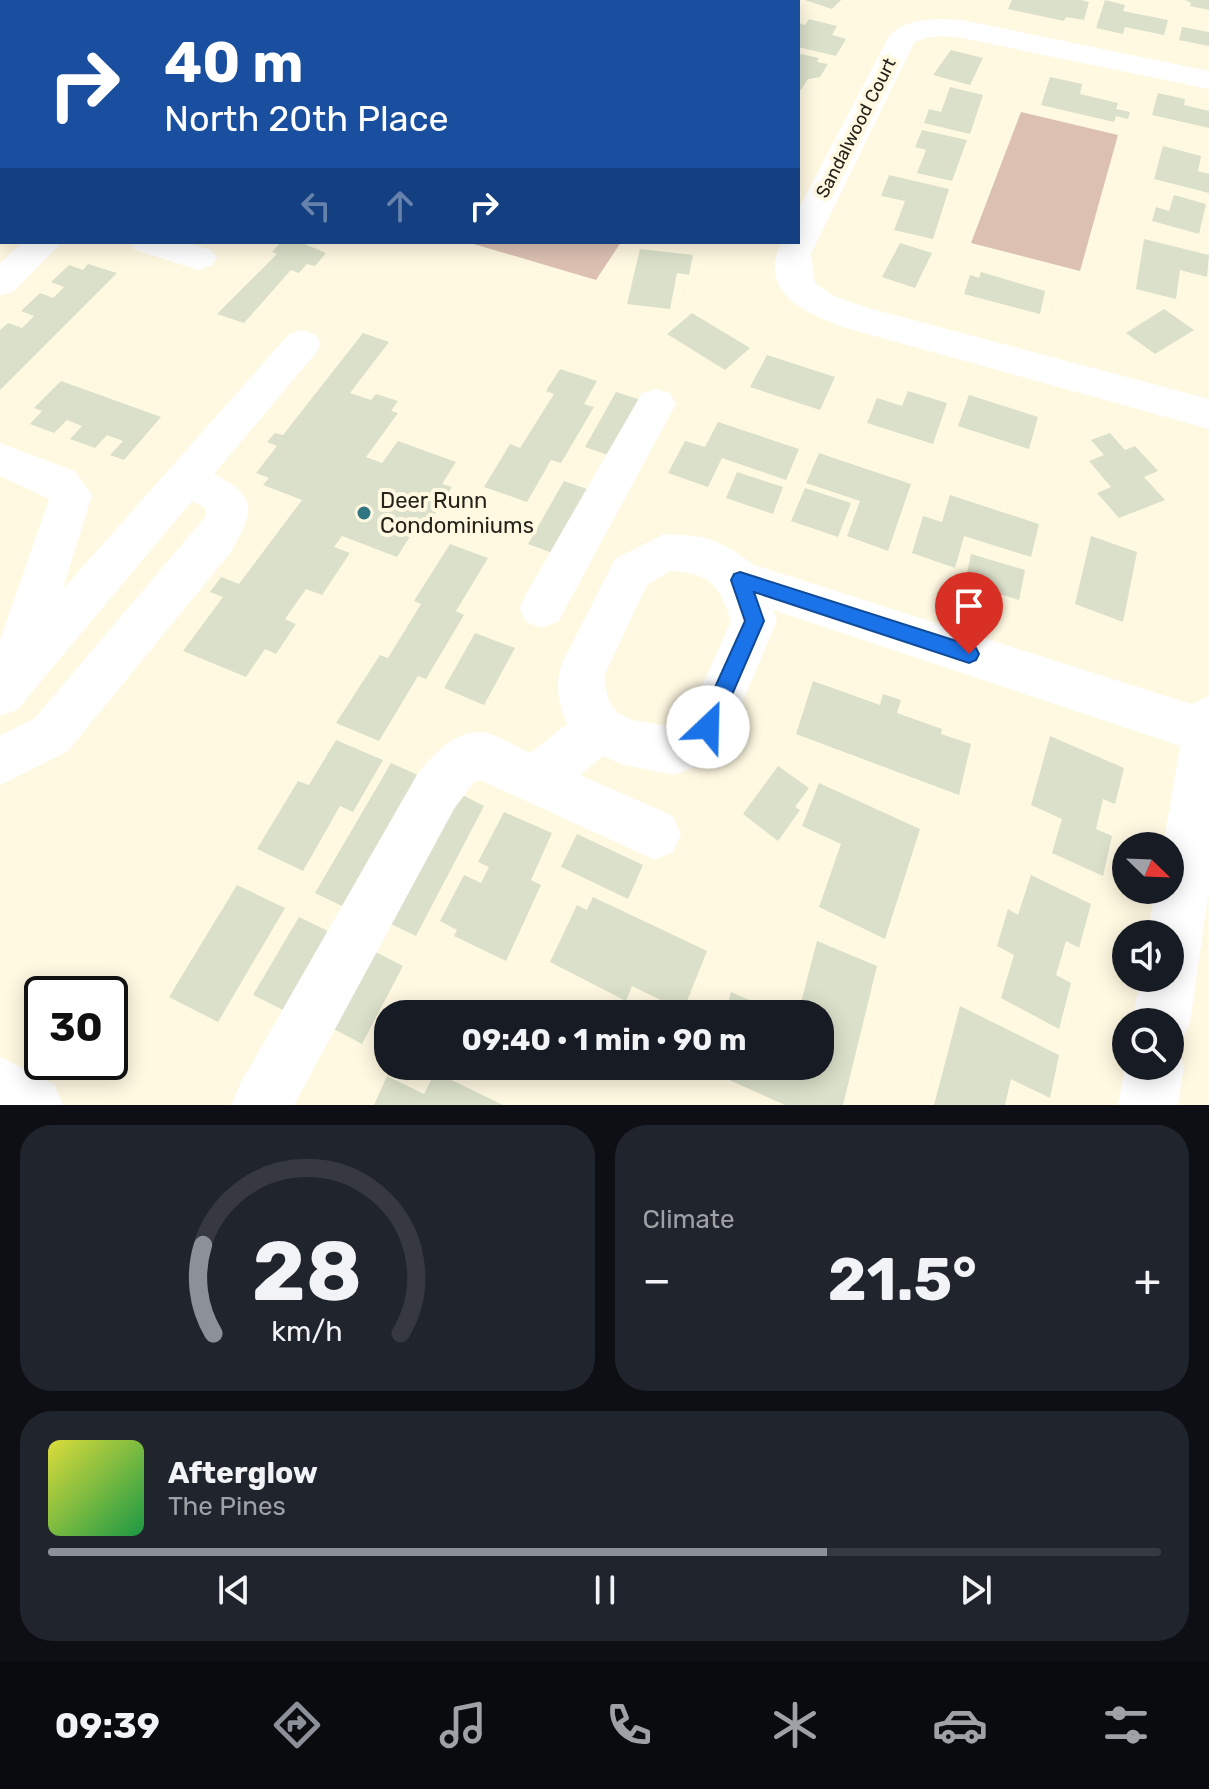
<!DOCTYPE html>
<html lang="en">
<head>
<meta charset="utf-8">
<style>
  :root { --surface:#171b24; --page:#20242c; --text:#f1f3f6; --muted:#9ea1a6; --line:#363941; --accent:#8c9099 }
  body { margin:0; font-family:Rubik,sans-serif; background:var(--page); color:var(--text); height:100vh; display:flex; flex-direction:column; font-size:30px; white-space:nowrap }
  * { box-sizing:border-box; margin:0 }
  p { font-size:26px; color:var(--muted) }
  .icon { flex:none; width:44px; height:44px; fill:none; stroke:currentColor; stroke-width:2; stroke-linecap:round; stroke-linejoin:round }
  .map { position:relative; height:1105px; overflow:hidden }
  .details { display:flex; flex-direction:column; gap:20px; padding:20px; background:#0d0f14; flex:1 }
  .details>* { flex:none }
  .top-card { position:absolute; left:0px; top:0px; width:800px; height:244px; box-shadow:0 4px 20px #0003; background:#1a4fa0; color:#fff; overflow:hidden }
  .needle { width:52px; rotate:113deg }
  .controls { position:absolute; left:1112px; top:832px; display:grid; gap:16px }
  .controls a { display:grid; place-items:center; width:72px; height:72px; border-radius:50%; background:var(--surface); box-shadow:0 4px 20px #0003; font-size:40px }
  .speed { position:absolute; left:24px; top:976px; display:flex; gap:16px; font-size:40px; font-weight:700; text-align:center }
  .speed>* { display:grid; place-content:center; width:104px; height:104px; border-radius:50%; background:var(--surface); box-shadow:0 4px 20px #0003; line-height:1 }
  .speed .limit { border:4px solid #111; border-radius:12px; background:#fff; color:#111 }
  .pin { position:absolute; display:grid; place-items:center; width:68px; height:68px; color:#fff; margin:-82px -34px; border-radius:50% 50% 50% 0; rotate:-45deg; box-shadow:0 0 8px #0007 }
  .pin .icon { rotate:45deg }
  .me { position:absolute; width:88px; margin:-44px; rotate:24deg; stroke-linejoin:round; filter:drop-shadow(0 0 6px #0008) }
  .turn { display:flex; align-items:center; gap:28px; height:168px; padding:0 32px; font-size:36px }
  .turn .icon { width:104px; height:104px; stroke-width:2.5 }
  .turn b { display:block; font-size:56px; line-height:68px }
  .lanes { display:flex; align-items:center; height:76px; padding:0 32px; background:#0003; justify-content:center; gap:40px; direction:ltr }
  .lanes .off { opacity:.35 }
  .big { font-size:60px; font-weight:700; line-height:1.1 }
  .details .widget { flex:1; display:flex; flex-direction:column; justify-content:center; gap:12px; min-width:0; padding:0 28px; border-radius:32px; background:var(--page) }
  .details .dial { align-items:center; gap:0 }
  .dial svg { height:208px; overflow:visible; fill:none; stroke:var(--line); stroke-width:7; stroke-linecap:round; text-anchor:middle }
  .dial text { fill:var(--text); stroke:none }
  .song { display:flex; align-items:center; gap:24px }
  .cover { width:96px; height:96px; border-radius:12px; background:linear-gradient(135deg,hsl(60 70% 55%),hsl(140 70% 35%)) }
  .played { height:8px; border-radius:4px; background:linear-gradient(90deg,var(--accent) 70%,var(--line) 70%) }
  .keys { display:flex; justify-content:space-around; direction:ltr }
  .heat { display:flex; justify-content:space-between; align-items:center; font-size:44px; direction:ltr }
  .details .tiles { flex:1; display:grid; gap:20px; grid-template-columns:1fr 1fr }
  .widget:last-child { grid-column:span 2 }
  .trip { position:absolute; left:374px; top:1000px; width:460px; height:80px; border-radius:32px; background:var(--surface); box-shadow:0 4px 20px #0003; font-weight:700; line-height:80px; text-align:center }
  .tab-bar { display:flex; height:128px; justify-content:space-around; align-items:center; background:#090b0e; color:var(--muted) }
  .tab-bar .icon { width:56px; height:56px }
  .tab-bar .selected { color:var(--accent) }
  .tab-bar b { font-size:36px; color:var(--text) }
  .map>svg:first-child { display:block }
</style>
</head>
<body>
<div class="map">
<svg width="1209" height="1105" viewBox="0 0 1209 1105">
  <rect width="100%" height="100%" fill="#fff9e2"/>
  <!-- green -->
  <path fill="#dcc1b3" d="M 0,0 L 779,0 L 2,2 L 2,106 Z
    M 1021,112 L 1118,135 L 1080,271 L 971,243 Z
    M 467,242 L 621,242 L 596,280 Z"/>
  <!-- building -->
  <path fill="#dae0c9" d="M 805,0 L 841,0 L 832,9 Z
    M 1012,0 L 1081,0 L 1089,2 L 1084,20 L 1066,17 L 1064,21 L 1008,9 Z
    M 1105,0 L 1125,5 L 1123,11 L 1168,20 L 1164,35 L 1125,27 L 1123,34 L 1096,28 Z
    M 1185,0 L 1209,0 L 1209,10 L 1190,6 L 1191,3 Z
    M 809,19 L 837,26 L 832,35 L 846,39 L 836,56 L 798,47 L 798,23 L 805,25 Z
    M 1182,27 L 1209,32 L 1209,46 L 1179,40 Z
    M 951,50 L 983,58 L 970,85 L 933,75 Z
    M 801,54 L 819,58 L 817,62 L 828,64 L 820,77 L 808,79 L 801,90 L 798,89 L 798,56 Z
    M 1050,77 L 1082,84 L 1080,94 L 1118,103 L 1116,109 L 1130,112 L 1128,119 L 1116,116 L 1114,122 L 1041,105 Z
    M 950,87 L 983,95 L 970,134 L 924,123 L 929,109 L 941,112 Z
    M 1158,93 L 1185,99 L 1184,105 L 1209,111 L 1209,128 L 1152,115 Z
    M 922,130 L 967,140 L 952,181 L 917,173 L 926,150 L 915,147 Z
    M 1163,146 L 1201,156 L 1198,171 L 1209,174 L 1209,193 L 1154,179 Z
    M 889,175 L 949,189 L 933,239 L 894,230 L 905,201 L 881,196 Z
    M 1174,195 L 1206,204 L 1199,234 L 1152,221 L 1156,207 L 1169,211 Z
    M 1144,239 L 1209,255 L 1207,277 L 1180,270 L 1176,299 L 1136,289 Z
    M 281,242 L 302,243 L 326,253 L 315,266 L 307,264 L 299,273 L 291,270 L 244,323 L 217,314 L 277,254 L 272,252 Z
    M 900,243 L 932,253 L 915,288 L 882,277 Z
    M 640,249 L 693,255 L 689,275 L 677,273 L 670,309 L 627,304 Z
    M 88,264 L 117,273 L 0,390 L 0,330 L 8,323 L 22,328 L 34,316 L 21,311 L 40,293 L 53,298 L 64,287 L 51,282 L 69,265 L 83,270 Z
    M 981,272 L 1045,291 L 1040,314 L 964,294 L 970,275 L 979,278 Z
    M 1164,309 L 1194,330 L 1155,354 L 1126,333 Z
    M 692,313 L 750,348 L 725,370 L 667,334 Z
    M 363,333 L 389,342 L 350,393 L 371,400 L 376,394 L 398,401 L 391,411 L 398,413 L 366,457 L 382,463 L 398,441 L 456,462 L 442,484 L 452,487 L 425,530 L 416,527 L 397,557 L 342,536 L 334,547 L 350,553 L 322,595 L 306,589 L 285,619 L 296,624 L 276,654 L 265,649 L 246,677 L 183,651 L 223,597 L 210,592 L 221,577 L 239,584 L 302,500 L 263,485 L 269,478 L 256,473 L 277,446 L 267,442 L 275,433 L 283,435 Z
    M 767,355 L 835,377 L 820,410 L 750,387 Z
    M 560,369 L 597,381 L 584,404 L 594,407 L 561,463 L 551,460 L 527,502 L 484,487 L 510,444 L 520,448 L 554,394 L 546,391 Z
    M 61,381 L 161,417 L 124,460 L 110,455 L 123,441 L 107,435 L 95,448 L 70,439 L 82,426 L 67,420 L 54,433 L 30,424 L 42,411 L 34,408 Z
    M 908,391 L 947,403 L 933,444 L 867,423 L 877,398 L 902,406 Z
    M 616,392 L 641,400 L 611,456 L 585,447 Z
    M 969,395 L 1038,417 L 1029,449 L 958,426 Z
    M 718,422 L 799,449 L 786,480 L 722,458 L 708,487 L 668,473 L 685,441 L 705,447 Z
    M 1110,433 L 1125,450 L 1135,446 L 1158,471 L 1144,477 L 1165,500 L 1119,518 L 1097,493 L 1111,487 L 1089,461 L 1104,455 L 1091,440 Z
    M 819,453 L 911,484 L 888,551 L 847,536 L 860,501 L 806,483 Z
    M 737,472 L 783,487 L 773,514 L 726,498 Z
    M 564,481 L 590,490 L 555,554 L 528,544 Z
    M 805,488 L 851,503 L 838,537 L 791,521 Z
    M 950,495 L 1039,524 L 1031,557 L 964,536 L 955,568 L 912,553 L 923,516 L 942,522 Z
    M 1091,536 L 1137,552 L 1123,622 L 1075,604 Z
    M 450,544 L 488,558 L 456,611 L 464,615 L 426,679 L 418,676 L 379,741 L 336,723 L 380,655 L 388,658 L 421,604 L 414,601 Z
    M 971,554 L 1025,570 L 1019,600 L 965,583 Z
    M 475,633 L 515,648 L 484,705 L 444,688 Z
    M 813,681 L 880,705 L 883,694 L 901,700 L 897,713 L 942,729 L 941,734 L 971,744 L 959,795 L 796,734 Z
    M 1050,736 L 1124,768 L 1115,804 L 1103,799 L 1096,829 L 1112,836 L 1103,876 L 1052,853 L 1062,819 L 1031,805 Z
    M 336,740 L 383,760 L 353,812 L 340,806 L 303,871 L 257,849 L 298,781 L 309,785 Z
    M 391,763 L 420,776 L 346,908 L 315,893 Z
    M 778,766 L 809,788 L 795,807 L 800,810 L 778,841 L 743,814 Z
    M 819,783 L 920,829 L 885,939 L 819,907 L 841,844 L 802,826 Z
    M 455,791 L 484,806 L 416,936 L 385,921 Z
    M 504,812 L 552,833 L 531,880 L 541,885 L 506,961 L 454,936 L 457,930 L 440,921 L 464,875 L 481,883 L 489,867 L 478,862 Z
    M 577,834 L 643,865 L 628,899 L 561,867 Z
    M 1031,875 L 1091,904 L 1079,948 L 1066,941 L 1056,975 L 1071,983 L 1059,1029 L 1001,998 L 1014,955 L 997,946 L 1008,909 L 1018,915 Z
    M 237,885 L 285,908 L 218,1022 L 169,997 Z
    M 593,897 L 707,951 L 683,1011 L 632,986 L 626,1001 L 550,962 L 577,905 L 587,910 Z
    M 299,917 L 332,933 L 287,1012 L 253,995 Z
    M 817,941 L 877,966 L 843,1105 L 785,1105 L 707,1070 L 708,1066 L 820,1066 L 820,1014 L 798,1014 Z
    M 370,949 L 403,966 L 362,1044 L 326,1025 Z
    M 731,992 L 782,1014 L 725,1014 Z
    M 960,1006 L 1059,1055 L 1050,1098 L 1011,1079 L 1005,1105 L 934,1105 Z
    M 435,1072 L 503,1105 L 374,1105 L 387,1076 L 424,1094 Z"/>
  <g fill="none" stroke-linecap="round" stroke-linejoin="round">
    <!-- minor -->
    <path fill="#fff" fill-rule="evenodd" d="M 118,0 L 148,0 L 117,2 Z
      M 177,0 L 207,0 L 176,2 Z
      M 237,0 L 267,0 L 236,2 Z
      M 317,0 L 351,0 L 352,2 L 318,2 Z
      M 493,0 L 522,0 L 492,2 Z
      M 938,19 L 962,20 L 1209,71 L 1209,89 L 962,38 C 945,36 930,34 914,43 L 811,254 L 815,283 L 834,296 L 868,308 L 1209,399 L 1209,429 L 846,328 C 808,314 755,293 782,242 L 798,242 L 798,210 L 888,38 C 898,23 921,20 938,19 Z
      M 0,185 L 2,185 L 2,207 L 0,207 Z
      M 23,242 L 62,242 L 13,292 L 0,295 L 0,263 Z
      M 130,242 L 186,242 L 211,250 L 217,258 L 211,266 L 199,270 L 135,250 Z
      M 302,330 L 315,334 L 321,344 L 315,354 L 214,474 C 261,498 253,512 230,553 L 68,751 L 0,785 L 0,735 L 34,719 L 205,517 L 205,508 L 192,501 L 17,710 L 0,716 L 0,640 L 49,499 L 0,476 L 0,443 L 75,471 L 92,495 L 63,589 L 289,334 Z
      M 656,389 L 670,393 L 676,404 L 558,622 L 542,628 L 526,622 L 519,608 L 526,594 L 642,393 Z
      M 664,534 C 710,536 717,538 754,565 L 1191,704 L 1209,696 L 1209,890 L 1190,1022 L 1181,1042 L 1175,1045 L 1184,1066 L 1178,1105 L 1118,1105 L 1126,1062 L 1126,1066 L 1170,1066 L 1170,1022 L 1132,1022 L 1140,978 L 1170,978 L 1170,934 L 1148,934 L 1155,890 L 1170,890 L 1170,846 L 1163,846 L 1180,746 L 773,610 L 777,621 L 725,743 L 692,768 L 674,775 L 624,765 L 603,756 L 580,775 L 673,816 L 681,834 L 673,852 L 655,860 L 480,780 L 474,782 L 454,809 L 294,1105 L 231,1105 L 240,1084 L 418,773 C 433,755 454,731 481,732 C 496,733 516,747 530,753 L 567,724 C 558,703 554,682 563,661 L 615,559 ZM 670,571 C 710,573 719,585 731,621 L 691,711 L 668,726 L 632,720 L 617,712 L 608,700 L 604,676 L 647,585 Z
      M 0,1057 L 54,1084 L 63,1105 L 0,1105 Z"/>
  </g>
  <!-- route -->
  <path fill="#1a73e8" stroke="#114b97" stroke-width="2" d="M 740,572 L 969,645 L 976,648 L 979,654 L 976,660 L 969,663 L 754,592 L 764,621 L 715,734 L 708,736 L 700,734 L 697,727 L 745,621 L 731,580 L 734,574 Z"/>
  <!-- markers -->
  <circle fill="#2f7582" stroke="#fff9e2" stroke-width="3" cx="364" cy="513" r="8"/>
  <g text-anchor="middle" stroke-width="8" stroke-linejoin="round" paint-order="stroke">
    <!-- far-street labels -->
    <g font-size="18" fill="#25231a" stroke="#fff9e2">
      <text transform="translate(856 128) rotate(-63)" y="6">Sandalwood Court</text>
    </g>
    <!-- poi labels -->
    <g font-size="22" fill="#25231a" stroke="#fff9e2" text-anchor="start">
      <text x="380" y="508">Deer Runn<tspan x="380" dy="25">Condominiums</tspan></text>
    </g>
  </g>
</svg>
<div class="controls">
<a><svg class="needle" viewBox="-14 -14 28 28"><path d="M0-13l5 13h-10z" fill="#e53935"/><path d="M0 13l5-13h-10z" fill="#9ea1a6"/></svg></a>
<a><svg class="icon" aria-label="sound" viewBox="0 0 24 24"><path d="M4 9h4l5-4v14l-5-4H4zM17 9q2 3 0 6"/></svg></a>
<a><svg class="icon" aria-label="search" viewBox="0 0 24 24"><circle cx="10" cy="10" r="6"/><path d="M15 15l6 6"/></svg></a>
</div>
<div class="speed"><div class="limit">30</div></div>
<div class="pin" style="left:969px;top:654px;background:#d93025"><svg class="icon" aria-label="arrive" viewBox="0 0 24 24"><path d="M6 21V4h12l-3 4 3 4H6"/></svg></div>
<svg class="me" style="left:708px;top:727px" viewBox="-20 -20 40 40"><circle r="19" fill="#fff"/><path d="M0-13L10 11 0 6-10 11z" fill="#1a73e8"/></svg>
<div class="trip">09:40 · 1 min · 90 m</div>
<div class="top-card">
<div class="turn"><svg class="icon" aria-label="right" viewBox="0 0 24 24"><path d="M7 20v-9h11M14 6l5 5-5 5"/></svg><div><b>40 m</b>North 20th Place</div></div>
<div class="lanes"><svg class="icon off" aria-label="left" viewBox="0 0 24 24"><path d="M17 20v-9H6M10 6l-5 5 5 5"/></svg><svg class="icon off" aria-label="ahead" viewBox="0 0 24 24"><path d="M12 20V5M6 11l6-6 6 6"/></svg><svg class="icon" aria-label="right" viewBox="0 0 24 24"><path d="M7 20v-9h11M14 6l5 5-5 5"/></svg></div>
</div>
</div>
<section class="details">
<div class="tiles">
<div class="widget dial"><svg viewBox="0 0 100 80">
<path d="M14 69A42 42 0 1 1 86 69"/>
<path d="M14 69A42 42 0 0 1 10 35" stroke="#8c9099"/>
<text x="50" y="56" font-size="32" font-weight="700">28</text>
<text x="50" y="72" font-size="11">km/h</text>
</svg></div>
<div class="widget"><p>Climate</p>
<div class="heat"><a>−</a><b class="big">21.5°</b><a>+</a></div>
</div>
<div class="widget">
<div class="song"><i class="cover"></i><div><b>Afterglow</b><p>The Pines</p></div></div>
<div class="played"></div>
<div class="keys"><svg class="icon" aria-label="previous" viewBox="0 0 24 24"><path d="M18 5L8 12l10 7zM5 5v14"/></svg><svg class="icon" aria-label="pause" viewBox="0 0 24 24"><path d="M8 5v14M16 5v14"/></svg><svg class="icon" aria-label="next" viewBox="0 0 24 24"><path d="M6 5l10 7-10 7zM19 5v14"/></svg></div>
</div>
</div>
</section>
<nav class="tab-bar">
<b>09:39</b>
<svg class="icon selected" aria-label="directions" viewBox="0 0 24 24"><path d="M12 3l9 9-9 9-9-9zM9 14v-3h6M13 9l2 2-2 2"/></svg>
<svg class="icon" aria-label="music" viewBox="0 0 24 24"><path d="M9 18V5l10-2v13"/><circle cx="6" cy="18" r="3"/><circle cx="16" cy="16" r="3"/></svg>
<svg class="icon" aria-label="phone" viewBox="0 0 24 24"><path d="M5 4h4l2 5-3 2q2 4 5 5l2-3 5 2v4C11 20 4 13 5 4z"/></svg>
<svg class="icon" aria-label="climate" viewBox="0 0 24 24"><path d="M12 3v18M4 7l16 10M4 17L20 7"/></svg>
<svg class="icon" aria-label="car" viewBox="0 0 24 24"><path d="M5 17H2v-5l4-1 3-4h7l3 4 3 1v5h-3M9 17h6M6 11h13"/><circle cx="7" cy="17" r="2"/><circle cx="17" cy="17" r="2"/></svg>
<svg class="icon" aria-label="filters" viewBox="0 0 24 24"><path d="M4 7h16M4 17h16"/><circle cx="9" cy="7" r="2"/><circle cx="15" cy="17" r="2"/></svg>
</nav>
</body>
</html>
